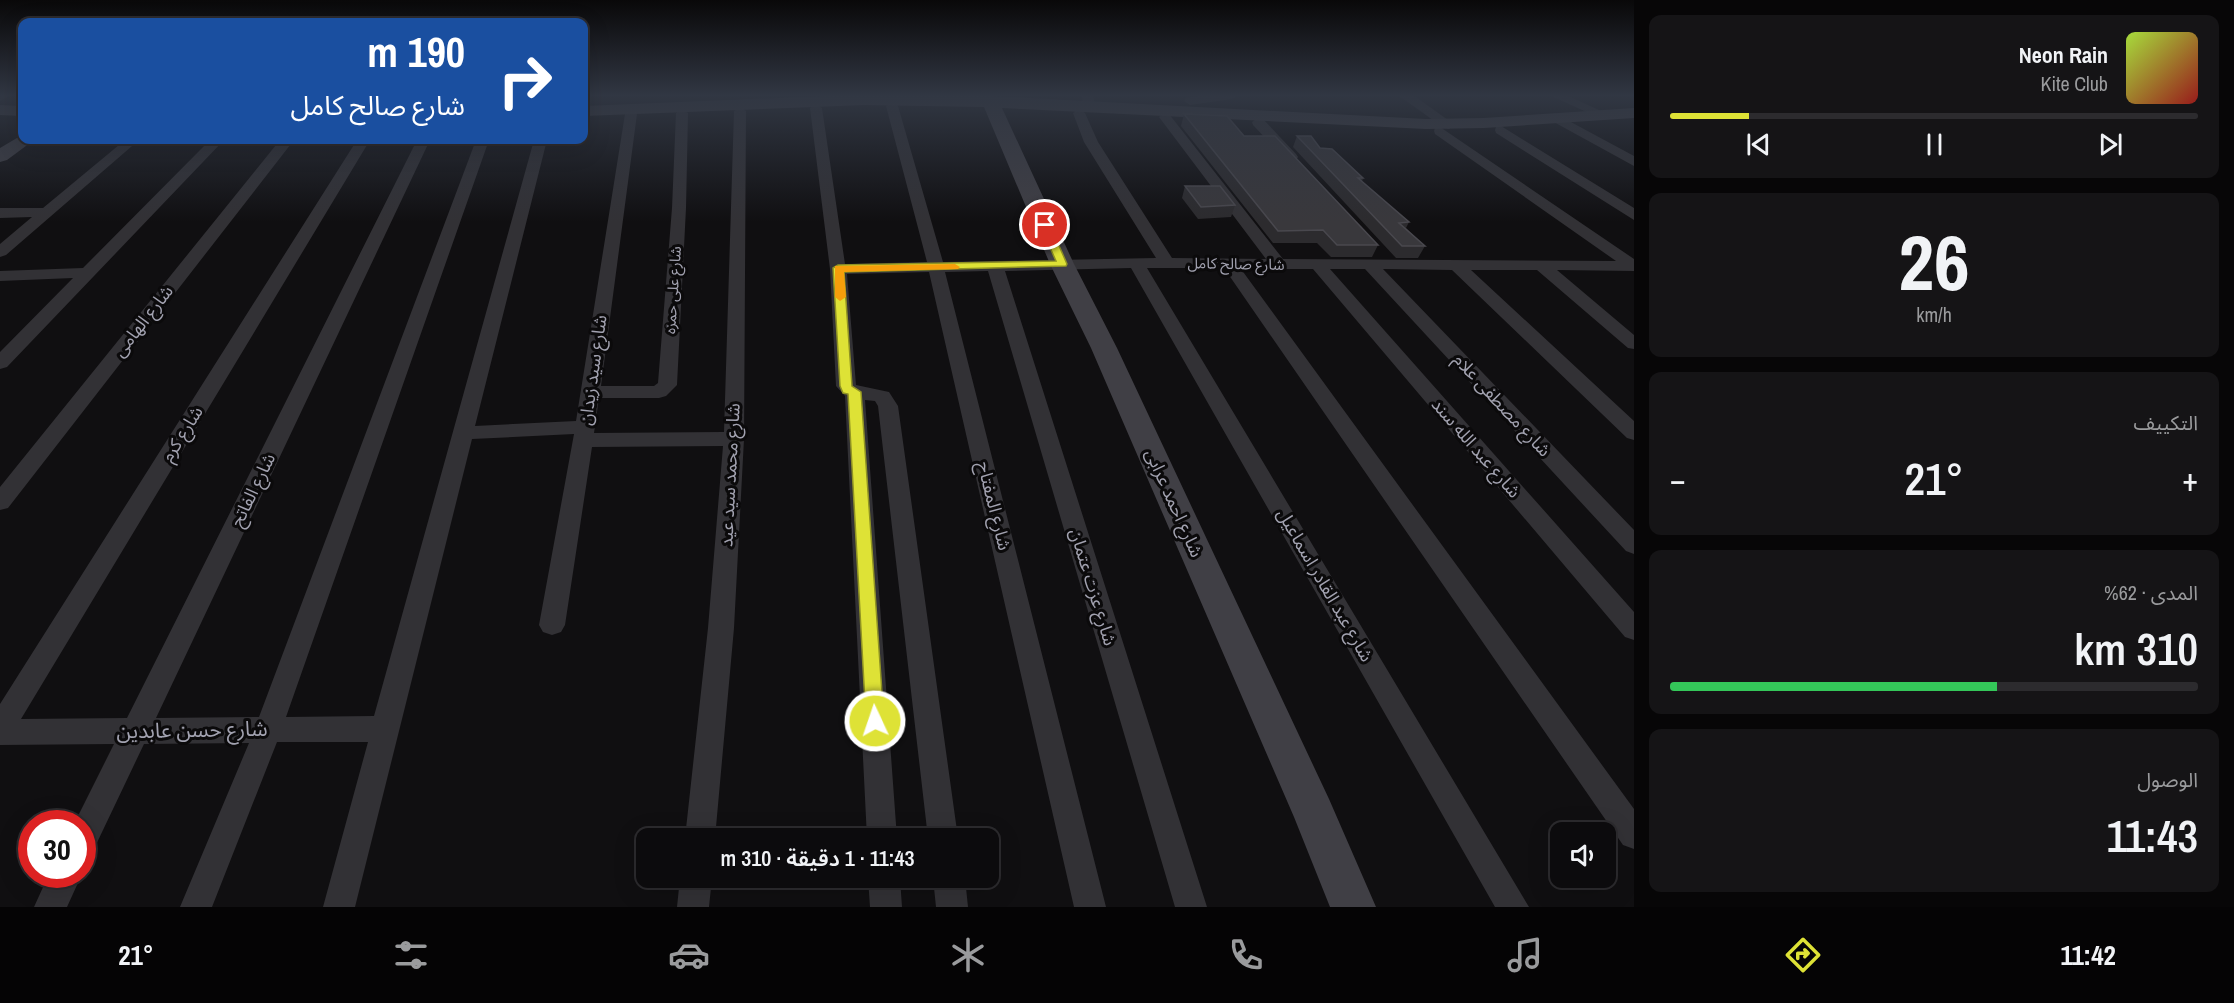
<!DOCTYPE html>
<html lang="ar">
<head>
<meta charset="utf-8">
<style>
  :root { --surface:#0c0b0d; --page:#151416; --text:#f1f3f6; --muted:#9a9b9d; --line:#2c2b2e; --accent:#dee236 }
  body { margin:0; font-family:"Archivo Narrow","Noto Sans Arabic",sans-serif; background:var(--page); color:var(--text); direction:rtl; height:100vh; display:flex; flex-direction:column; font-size:22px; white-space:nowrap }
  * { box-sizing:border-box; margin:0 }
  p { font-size:20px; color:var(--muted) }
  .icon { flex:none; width:33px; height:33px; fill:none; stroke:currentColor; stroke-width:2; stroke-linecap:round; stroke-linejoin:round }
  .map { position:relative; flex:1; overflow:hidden; direction:ltr }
  .sheet { display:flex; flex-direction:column; gap:15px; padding:15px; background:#070607; width:600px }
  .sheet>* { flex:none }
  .hud { position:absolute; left:18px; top:18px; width:570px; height:126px; border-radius:12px; box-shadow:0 6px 24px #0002,0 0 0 2px var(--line); direction:rtl; background:#1a4fa0; color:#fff; overflow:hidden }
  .fabs { position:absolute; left:1550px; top:822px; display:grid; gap:12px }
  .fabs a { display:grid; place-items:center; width:66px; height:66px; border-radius:12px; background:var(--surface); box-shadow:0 6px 24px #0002,0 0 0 2px var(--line); font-size:30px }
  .speed { position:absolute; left:18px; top:810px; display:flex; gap:12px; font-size:30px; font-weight:700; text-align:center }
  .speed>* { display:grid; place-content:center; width:78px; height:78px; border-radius:50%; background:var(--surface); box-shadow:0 6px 24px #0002,0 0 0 2px var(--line); line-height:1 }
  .speed .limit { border:9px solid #d22; background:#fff; color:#111 }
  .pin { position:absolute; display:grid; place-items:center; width:51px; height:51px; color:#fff; margin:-26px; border:3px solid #fff; border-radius:50%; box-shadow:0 2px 6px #0007 }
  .me { position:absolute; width:66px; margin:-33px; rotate:357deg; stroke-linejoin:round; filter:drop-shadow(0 0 4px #0008) }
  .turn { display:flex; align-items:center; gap:21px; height:126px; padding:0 24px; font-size:27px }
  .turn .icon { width:78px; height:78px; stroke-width:2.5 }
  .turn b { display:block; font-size:42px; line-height:51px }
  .big { font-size:45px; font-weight:600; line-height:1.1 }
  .sheet .card { flex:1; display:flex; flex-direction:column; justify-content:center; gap:9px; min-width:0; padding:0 21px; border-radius:12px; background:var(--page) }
  .sheet .dial { align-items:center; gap:0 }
  .dial b { font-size:78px; line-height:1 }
  .song { display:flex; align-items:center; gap:18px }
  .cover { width:72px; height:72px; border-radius:9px; background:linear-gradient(135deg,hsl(80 70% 55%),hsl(0 70% 35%)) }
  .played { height:6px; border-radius:3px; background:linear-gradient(90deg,var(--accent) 15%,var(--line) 15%) }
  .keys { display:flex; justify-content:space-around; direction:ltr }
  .heat { display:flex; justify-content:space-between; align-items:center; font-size:33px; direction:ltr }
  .charge { height:9px; border-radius:4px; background:linear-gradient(90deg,#34c759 62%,var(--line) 0) }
  .trip { position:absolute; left:636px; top:828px; width:363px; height:60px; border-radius:12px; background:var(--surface); box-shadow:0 6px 24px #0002,0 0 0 2px var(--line); font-weight:600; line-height:60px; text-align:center; direction:rtl }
  .tab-bar { display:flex; height:96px; justify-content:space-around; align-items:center; background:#050405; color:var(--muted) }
  .tab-bar .icon { width:42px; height:42px }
  .tab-bar .current { color:var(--accent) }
  .tab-bar b { font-size:27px; color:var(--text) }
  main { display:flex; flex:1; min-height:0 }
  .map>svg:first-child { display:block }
</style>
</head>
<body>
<main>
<section class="sheet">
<div class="card">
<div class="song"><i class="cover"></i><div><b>Neon Rain</b><p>Kite Club</p></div></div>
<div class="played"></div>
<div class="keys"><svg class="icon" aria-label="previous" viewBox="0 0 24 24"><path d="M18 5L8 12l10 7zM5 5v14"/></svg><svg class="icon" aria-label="pause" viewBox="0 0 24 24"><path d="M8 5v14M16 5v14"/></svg><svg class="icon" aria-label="next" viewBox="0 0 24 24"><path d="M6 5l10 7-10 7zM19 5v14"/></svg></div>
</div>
<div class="card dial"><b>26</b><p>km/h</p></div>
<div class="card"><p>التكييف</p>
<div class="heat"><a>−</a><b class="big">21°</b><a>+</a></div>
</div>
<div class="card"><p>المدى · 62%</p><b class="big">310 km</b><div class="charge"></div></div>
<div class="card"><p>الوصول</p><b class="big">11:43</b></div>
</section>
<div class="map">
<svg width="1634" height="907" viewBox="0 0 1634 907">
  <rect width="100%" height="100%" fill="#100f11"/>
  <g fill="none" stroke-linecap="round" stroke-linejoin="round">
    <!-- street -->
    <path fill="#323135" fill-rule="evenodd" d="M 0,95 L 10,95 L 0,101 Z
      M 1081,95 L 1093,95 L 1095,106 L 1093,109 L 1085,109 Z
      M 1205,95 L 1238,95 L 1232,99 L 1190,105 L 1184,101 L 1186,98 Z
      M 1398,95 L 1413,95 L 1455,125 L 1449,129 L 1444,128 Z
      M 1549,95 L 1566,95 L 1610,115 L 1604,119 L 1600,118 Z
      M 892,102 L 898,106 L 943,262 L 1156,258 L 1084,142 L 1073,113 L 1079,109 L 1085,113 L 1098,142 L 1172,258 L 1266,259 L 1159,117 L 1165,113 L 1169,114 L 1283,259 L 1616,261 L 1435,134 L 1434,131 L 1435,128 L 1440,127 L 1634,259 L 1634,271 L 1557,270 L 1634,335 L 1634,349 L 1628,348 L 1537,270 L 1471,270 L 1634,421 L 1634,440 L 1627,438 L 1452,270 L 1383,269 L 1634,530 L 1634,554 L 1626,551 L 1365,269 L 1330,269 L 1634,612 L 1634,640 L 1625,637 L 1313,269 L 1241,269 L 1634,809 L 1634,849 L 1623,845 L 1224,268 L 1147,268 L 1529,907 L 1495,907 L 1131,268 L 1005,271 L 1207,907 L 1175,907 L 988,271 L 945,272 L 1106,907 L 1074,907 L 929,272 L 847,274 L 856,385 L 889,392 L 898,406 L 958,838 L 928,838 L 878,406 L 875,401 L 865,400 L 897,838 L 867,838 L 845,396 L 836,386 L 830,269 L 810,108 L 816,104 L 822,108 L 845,264 L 927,262 L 886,106 Z
      M 740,107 L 746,111 L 744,439 L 734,628 L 715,838 L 685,838 L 708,628 L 723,446 L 592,447 L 565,625 L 561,632 L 552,635 L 543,632 L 539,625 L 574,434 L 472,439 L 355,907 L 323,907 L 368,742 L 277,742 L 212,907 L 180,907 L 249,743 L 144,744 L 93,851 L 82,855 L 82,824 L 74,824 L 114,744 L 0,745 L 0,704 L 357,140 L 370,140 L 21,719 L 127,718 L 417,140 L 430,140 L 156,718 L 259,717 L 476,140 L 489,140 L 286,717 L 374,716 L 534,140 L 547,140 L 475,426 L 576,421 L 625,114 L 631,110 L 637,114 L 601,386 L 654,386 L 658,383 L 672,208 L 676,113 L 682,109 L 688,113 L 686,208 L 677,385 L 666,396 L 659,398 L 599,398 L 594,433 L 724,432 L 734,111 Z
      M 1556,114 L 1634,156 L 1634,166 L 1552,121 L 1550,118 Z
      M 1258,118 L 1263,119 L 1296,154 L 1298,157 L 1296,160 L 1286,160 L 1253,125 L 1252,122 Z
      M 1501,126 L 1634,208 L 1634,220 L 1496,133 L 1495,130 L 1496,127 Z
      M 125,140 L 139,140 L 6,255 L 0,257 L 0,244 L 32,217 L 0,218 L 0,208 L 43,208 Z
      M 210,140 L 224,140 L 7,367 L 0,369 L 0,352 L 73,278 L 0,281 L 0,271 L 83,268 Z
      M 280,140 L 294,140 L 8,508 L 0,510 L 0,487 Z
      M 49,874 L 82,874 L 67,907 L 34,907 Z
      M 680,878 L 712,878 L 709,907 L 677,907 Z
      M 868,878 L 900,878 L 902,907 L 870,907 Z
      M 933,878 L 965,878 L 968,907 L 936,907 Z"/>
    <!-- secondary -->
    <path fill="#403f45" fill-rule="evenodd" d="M 852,95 L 990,96 L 1426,119 L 1484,118 L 1634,108 L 1634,118 L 1484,128 L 1426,129 L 1002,108 L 1074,264 L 1117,348 L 1329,799 L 1376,907 L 1330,907 L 1294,817 L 1091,348 L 1050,264 L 984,107 L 864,105 L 584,116 L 584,106 Z
      M 0,105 L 22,106 L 22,116 L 0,115 Z
      M 22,135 L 22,140 L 34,140 L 7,160 L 0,162 L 0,148 Z"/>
  </g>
  <!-- wall -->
  <path fill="#2c2b2e" d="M 1184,114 L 1378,245 L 1372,257 L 1331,257 L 1317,243 L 1273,243 L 1181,126 Z
    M 1297,136 L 1320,148 L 1363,178 L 1362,182 L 1409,222 L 1406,228 L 1425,246 L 1418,258 L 1396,258 L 1293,147 Z
    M 1185,186 L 1235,205 L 1231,217 L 1198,219 L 1182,198 Z"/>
  <!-- building -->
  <path fill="#39383c" stroke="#49484e" stroke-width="1.5" d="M 1184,114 L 1227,116 L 1244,136 L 1275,136 L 1378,245 L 1337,245 L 1323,230 L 1278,231 Z
    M 1297,136 L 1311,136 L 1320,148 L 1332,149 L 1363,178 L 1358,178 L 1409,222 L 1399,223 L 1425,246 L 1402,246 Z
    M 1185,186 L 1220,186 L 1235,205 L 1201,207 Z"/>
  <!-- sky -->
  <linearGradient id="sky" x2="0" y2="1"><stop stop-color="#090809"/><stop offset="0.43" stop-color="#313743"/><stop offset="1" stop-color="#313743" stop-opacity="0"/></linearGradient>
  <rect width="1634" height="222" fill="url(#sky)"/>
  <!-- route -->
  <path fill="#dee236" stroke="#909323" stroke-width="1.5" d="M 1045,222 L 1050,225 L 1067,264 L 1066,266 L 844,272 L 852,386 L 861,392 L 884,721 L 881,727 L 875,729 L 868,727 L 866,721 L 848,394 L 843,393 L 840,386 L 833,268 L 838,265 L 1056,261 L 1040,225 Z"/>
  <!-- slow -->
  <path fill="#f59e0b" d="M 955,264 L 960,267 L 958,269 L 844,272 L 846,297 L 840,301 L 835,297 L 835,266 Z"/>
  <g text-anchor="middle" stroke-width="6" stroke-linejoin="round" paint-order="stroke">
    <!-- far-street labels -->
    <g font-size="15" fill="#a2a2b0" stroke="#0b0a0b">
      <text transform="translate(1236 264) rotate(1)" y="5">شارع صالح كامل</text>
      <text transform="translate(673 290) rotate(-86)" y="5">شارع على حمزه</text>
    </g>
    <!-- street labels -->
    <g font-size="18" fill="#a2a2b0" stroke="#0b0a0b">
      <text transform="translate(143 321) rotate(-52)" y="6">شارع الهامى</text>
      <text transform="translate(593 370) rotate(-82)" y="6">شارع سيد زيدان</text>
      <text transform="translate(1502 405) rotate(47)" y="6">شارع مصطفى علام</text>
      <text transform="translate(182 434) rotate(-58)" y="6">شارع كرم</text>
      <text transform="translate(1476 448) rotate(49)" y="6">شارع عبد الله سند</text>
      <text transform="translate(730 475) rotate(-87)" y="6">شارع محمد سيد عيد</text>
      <text transform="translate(253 490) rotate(-64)" y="6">شارع الفاتح</text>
      <text transform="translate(1174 503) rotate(66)" y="6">شارع احمد عرابى</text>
      <text transform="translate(994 506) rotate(76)" y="6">شارع المفتاح</text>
      <text transform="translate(1325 585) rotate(60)" y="6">شارع عبد القادر اسماعيل</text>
      <text transform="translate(1093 587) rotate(73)" y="6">شارع عزت عتمان</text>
    </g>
    <!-- near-street labels -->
    <g font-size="21" fill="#a2a2b0" stroke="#0b0a0b">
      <text transform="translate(192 730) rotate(-1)" y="7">شارع حسن عابدين</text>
    </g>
  </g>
</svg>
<div class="fabs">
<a><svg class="icon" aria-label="sound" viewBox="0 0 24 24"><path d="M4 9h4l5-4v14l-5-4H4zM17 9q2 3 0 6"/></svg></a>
</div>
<div class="speed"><div class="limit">30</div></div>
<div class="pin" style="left:1045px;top:225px;background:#d93025"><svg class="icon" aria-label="arrive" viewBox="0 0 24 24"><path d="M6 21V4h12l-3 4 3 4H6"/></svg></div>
<svg class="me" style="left:875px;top:721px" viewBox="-20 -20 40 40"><circle r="17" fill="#dee236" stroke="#fff" stroke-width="3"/><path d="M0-11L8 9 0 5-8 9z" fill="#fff"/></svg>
<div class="trip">11:43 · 1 دقيقة · 310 m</div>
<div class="hud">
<div class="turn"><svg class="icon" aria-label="right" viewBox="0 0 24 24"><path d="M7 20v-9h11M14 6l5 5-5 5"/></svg><div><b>190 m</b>شارع صالح كامل</div></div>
</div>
</div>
</main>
<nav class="tab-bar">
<b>11:42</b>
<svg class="icon current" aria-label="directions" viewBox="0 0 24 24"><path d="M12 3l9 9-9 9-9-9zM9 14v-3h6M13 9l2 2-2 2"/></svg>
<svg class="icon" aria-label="music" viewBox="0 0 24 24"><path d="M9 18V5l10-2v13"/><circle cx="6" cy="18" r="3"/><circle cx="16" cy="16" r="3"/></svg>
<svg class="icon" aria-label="phone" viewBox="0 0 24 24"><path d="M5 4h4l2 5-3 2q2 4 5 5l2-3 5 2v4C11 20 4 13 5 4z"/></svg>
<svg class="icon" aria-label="climate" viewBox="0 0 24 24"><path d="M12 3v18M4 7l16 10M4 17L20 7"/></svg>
<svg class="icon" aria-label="car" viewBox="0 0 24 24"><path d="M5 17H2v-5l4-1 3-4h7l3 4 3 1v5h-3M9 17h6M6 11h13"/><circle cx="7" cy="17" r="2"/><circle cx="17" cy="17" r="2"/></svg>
<svg class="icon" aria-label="filters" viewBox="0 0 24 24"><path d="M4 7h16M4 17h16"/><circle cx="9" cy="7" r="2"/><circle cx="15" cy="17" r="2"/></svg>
<b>21°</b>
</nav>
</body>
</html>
